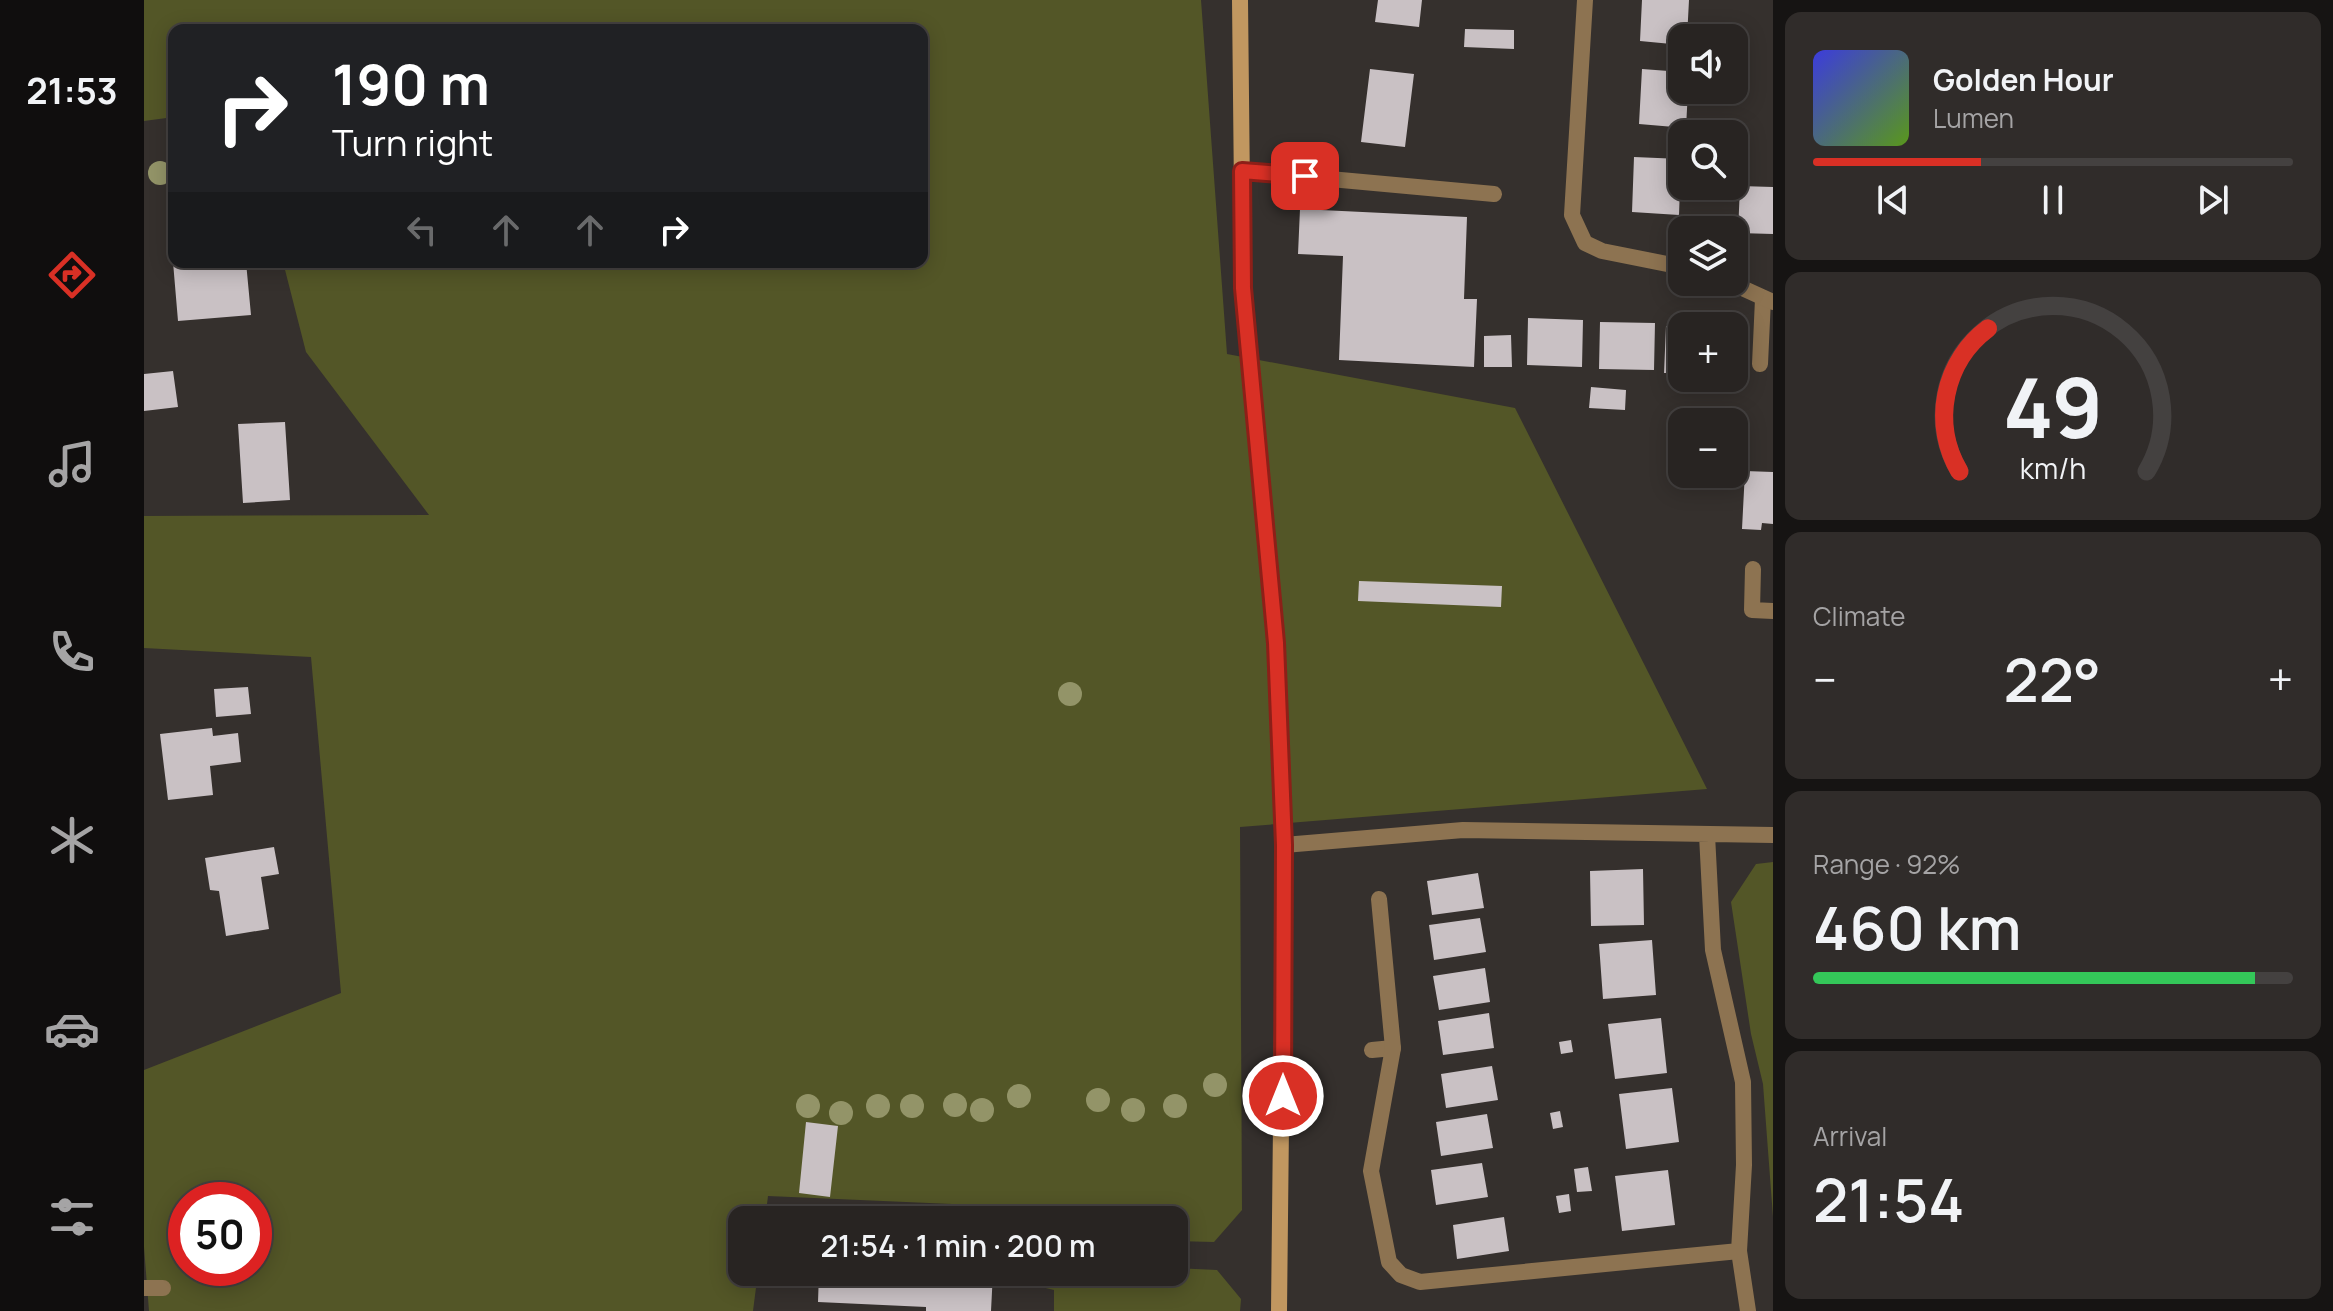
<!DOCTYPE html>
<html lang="en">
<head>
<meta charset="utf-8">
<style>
  :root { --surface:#282422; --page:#302c2a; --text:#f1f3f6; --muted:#a5a4a5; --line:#444140; --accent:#d93025 }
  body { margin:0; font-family:Manrope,sans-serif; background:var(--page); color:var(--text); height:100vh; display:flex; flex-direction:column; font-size:30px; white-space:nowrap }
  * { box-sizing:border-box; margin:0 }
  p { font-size:26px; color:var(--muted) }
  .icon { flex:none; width:44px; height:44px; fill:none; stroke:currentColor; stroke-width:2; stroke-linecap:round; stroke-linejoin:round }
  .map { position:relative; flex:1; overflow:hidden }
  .panel { display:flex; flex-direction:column; gap:12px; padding:12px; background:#161413; width:560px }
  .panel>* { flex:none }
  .guide { position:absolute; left:24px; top:24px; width:760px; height:244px; border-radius:16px; box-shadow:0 4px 20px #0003,0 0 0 2px var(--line); background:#202124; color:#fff; overflow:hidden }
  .controls { position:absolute; left:1524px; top:24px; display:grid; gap:16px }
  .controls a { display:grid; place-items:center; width:80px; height:80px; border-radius:16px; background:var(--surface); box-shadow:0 4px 20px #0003,0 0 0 2px var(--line); font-size:40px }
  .speed { position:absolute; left:24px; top:1182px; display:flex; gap:16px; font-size:40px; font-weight:700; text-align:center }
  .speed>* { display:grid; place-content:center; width:104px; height:104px; border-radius:50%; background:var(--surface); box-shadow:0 4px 20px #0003,0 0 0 2px var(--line); line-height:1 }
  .speed .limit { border:12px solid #d22; background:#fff; color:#111 }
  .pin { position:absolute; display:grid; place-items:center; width:68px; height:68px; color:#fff; margin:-34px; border-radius:16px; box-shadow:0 4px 12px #0006 }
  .me { position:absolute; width:88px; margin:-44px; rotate:0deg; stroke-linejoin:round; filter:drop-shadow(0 0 6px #0008) }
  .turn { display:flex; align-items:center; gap:28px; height:168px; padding:0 32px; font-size:36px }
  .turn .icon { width:104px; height:104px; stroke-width:2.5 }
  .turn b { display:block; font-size:56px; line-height:68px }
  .lanes { display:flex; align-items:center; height:76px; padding:0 32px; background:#0003; justify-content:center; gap:40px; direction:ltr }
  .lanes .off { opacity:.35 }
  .big { font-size:60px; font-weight:600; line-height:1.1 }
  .panel .card { flex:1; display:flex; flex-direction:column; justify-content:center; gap:12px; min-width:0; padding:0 28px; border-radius:16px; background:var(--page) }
  .panel .dial { align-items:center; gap:0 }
  .dial svg { height:208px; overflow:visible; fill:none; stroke:var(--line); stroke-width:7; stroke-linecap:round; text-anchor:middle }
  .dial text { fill:var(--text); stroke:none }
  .song { display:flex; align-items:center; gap:24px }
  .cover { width:96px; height:96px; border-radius:12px; background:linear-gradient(135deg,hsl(240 70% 55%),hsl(90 70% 35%)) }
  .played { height:8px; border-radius:4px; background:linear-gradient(90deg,var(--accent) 35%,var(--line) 35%) }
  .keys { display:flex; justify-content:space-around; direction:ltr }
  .heat { display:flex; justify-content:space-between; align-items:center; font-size:44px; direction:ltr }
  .charge { height:12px; border-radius:6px; background:linear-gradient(90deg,#34c759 92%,var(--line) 0) }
  .trip { position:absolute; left:584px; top:1206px; width:460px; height:80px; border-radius:16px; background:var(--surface); box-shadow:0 4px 20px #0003,0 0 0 2px var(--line); font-weight:600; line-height:80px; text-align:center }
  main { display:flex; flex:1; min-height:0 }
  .dock { display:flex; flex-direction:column; width:144px; justify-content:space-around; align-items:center; background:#100e0e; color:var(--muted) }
  .dock .icon { width:56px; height:56px }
  .dock .on { color:var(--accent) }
  .dock b { font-size:36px; color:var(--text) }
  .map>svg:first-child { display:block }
</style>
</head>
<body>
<main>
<nav class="dock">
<b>21:53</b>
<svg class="icon on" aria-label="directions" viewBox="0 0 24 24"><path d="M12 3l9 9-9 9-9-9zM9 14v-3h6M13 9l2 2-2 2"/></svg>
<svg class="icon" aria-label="music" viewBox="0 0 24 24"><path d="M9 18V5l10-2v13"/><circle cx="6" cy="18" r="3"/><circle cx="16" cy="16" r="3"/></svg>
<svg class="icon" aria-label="phone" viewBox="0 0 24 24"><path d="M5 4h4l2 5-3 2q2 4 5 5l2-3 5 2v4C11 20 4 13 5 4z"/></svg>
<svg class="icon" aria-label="climate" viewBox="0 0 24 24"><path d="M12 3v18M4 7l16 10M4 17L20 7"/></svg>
<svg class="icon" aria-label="car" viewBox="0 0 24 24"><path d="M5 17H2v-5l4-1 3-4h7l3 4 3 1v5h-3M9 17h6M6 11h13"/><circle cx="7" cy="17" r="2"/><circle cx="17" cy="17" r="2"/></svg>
<svg class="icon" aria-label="filters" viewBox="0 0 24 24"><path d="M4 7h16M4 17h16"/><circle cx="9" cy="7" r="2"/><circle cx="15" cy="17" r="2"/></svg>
</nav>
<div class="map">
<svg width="1629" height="1311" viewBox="0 0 1629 1311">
  <rect width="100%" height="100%" fill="#35302d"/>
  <!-- green -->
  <path fill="#535627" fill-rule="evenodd" d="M 0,0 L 1057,0 L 1083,354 L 1371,408 L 1563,789 L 1096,827 L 1098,1210 L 1070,1242 L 1030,1241 L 1030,1220 L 832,1220 L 831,1205 L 624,1196 L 621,1220 L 598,1220 L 598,1272 L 614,1272 L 609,1311 L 5,1311 L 0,1247 L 0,1070 L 197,993 L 167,657 L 0,648 L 0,516 L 285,515 L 162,352 L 139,262 L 778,262 L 778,30 L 30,30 L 30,117 L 0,121 ZM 42,1200 L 110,1200 L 110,1268 L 42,1268 Z
    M 1629,862 L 1629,1217 L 1619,1084 L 1607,1034 L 1587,902 L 1612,864 Z
    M 1030,1268 L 1073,1270 L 1097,1299 L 1096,1311 L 910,1311 L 910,1290 L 889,1285 L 889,1272 L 1030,1272 Z"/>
  <!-- building -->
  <path fill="#c9c1c4" d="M 1234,0 L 1278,0 L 1275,27 L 1231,22 Z
    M 1498,0 L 1545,0 L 1543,38 L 1538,38 L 1538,45 L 1496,41 Z
    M 1321,29 L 1370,30 L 1370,49 L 1320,47 Z
    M 1226,69 L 1270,74 L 1261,147 L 1217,142 Z
    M 1498,69 L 1538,72 L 1538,90 L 1544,90 L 1542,128 L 1495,124 Z
    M 1490,157 L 1537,159 L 1535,215 L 1488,212 Z
    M 1596,186 L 1629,187 L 1629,234 L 1594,233 Z
    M 1156,209 L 1323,217 L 1320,299 L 1333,299 L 1330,367 L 1195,360 L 1199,256 L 1154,254 Z
    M 29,262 L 102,262 L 107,315 L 34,321 Z
    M 1384,318 L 1439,320 L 1438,367 L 1383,365 Z
    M 1456,322 L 1511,323 L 1510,370 L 1455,369 Z
    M 1522,326 L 1538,326 L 1538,373 L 1520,373 Z
    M 1367,335 L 1368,367 L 1340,367 L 1340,336 Z
    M 29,371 L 34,407 L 0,411 L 0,374 Z
    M 1447,387 L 1482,390 L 1481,410 L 1445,408 Z
    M 141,422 L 146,500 L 99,503 L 94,424 Z
    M 1601,471 L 1629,472 L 1629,524 L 1618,523 L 1617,530 L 1598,529 Z
    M 1215,581 L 1358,586 L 1357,607 L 1214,601 Z
    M 104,687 L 107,714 L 72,717 L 70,689 Z
    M 68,728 L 69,736 L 94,733 L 97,762 L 66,766 L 69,795 L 24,800 L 16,734 Z
    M 130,847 L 135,874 L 117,877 L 125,929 L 82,936 L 75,891 L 66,890 L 61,858 Z
    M 1499,869 L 1500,925 L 1447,926 L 1446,871 Z
    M 1334,873 L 1340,908 L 1288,915 L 1283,881 Z
    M 1336,918 L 1342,952 L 1290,960 L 1285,925 Z
    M 1508,940 L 1512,995 L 1459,999 L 1455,944 Z
    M 1341,968 L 1346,1002 L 1295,1010 L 1289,976 Z
    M 1345,1013 L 1350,1048 L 1299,1055 L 1294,1021 Z
    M 1517,1018 L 1523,1073 L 1471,1079 L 1464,1024 Z
    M 1427,1040 L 1429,1052 L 1417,1054 L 1415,1042 Z
    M 1348,1066 L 1354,1100 L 1302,1108 L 1297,1074 Z
    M 1528,1088 L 1535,1142 L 1482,1149 L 1475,1094 Z
    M 1416,1111 L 1419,1127 L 1409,1129 L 1406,1113 Z
    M 1343,1114 L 1349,1148 L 1297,1156 L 1292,1122 Z
    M 662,1122 L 694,1126 L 686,1197 L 655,1193 Z
    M 1338,1163 L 1344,1197 L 1292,1205 L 1287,1170 Z
    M 1444,1167 L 1448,1191 L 1433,1192 L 1430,1169 Z
    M 1524,1170 L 1531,1225 L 1478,1231 L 1471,1176 Z
    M 1425,1194 L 1427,1211 L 1415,1213 L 1412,1196 Z
    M 1360,1217 L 1365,1251 L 1313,1259 L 1309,1225 Z
    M 675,1272 L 849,1272 L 847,1311 L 782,1311 L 782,1307 L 674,1302 Z"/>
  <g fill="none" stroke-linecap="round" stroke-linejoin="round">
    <!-- service -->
    <path stroke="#8d7351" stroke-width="16" d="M 1098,171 L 1350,194
      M 1616,364 L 1619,299
      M 1228,1050 L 1249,1048"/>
    <!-- minor -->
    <path stroke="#8d7351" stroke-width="16" d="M 1441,0 L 1428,215 L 1441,243 L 1458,251 L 1538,267
      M 1585,282 L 1629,302
      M 1609,569 L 1608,610 L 1629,611
      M 1563,835 L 1569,950 L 1599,1082 L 1600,1165 L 1595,1251 L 1604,1311
      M 1140,845 L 1319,830 L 1629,835
      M 1235,899 L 1249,1048 L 1227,1171 L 1245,1262 L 1257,1275 L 1276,1282 L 1595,1251
      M 0,1288 L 19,1288"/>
    <!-- secondary -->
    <path stroke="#c19760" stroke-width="16" d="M 1096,0 L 1099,288 L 1132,643 L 1140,845 L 1135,1311"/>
  </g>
  <!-- trees -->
  <g fill="#939468">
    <circle cx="16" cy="173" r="12"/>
    <circle cx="926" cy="694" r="12"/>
    <circle cx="1071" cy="1085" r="12"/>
    <circle cx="875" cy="1096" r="12"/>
    <circle cx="954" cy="1100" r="12"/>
    <circle cx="811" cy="1105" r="12"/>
    <circle cx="664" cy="1106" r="12"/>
    <circle cx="734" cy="1106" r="12"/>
    <circle cx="768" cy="1106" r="12"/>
    <circle cx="1031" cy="1106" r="12"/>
    <circle cx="838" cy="1110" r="12"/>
    <circle cx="989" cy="1110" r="12"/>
    <circle cx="697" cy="1113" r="12"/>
  </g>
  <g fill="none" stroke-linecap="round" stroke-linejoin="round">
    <defs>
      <path id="route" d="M 1139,1096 L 1140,845 L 1132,643 L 1099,288 L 1098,171 L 1161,176"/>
    </defs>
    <!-- route casing -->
    <use href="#route" stroke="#8d1f18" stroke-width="20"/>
    <!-- route -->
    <use href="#route" stroke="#d93025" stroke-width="14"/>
  </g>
</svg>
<div class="controls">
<a><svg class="icon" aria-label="sound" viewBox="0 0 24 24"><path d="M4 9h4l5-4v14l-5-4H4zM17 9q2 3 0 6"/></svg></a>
<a><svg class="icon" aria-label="search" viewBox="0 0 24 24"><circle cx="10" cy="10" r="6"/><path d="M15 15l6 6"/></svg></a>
<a><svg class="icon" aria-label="layers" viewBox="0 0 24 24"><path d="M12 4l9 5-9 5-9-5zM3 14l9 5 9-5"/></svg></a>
<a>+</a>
<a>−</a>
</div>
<div class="speed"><div class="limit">50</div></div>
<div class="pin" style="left:1161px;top:176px;background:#d93025"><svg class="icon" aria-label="arrive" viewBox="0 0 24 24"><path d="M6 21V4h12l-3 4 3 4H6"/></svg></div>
<svg class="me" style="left:1139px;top:1096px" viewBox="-20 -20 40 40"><circle r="17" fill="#d93025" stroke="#fff" stroke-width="3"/><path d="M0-11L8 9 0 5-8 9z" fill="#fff"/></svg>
<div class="trip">21:54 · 1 min · 200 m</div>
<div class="guide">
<div class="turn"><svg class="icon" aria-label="right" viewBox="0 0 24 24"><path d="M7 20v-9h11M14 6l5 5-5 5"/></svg><div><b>190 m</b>Turn right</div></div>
<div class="lanes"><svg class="icon off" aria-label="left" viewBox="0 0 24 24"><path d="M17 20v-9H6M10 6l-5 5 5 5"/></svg><svg class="icon off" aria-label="ahead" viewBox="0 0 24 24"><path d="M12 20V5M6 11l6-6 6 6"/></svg><svg class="icon off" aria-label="ahead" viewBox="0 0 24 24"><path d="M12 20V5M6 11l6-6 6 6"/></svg><svg class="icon" aria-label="right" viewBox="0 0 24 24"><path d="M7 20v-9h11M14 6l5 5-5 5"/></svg></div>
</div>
</div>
<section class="panel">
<div class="card">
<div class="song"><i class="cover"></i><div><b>Golden Hour</b><p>Lumen</p></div></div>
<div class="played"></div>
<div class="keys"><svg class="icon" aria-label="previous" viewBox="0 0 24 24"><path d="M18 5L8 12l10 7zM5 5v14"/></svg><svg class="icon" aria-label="pause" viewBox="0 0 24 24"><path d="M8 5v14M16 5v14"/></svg><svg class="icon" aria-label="next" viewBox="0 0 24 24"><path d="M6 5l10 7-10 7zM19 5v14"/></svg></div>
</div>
<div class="card dial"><svg viewBox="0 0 100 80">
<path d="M14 69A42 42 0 1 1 86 69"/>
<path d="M14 69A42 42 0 0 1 25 14" stroke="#d93025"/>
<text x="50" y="56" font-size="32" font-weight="700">49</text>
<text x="50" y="72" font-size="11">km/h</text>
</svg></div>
<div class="card"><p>Climate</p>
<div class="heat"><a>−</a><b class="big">22°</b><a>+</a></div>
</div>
<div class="card"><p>Range · 92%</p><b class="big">460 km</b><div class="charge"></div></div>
<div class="card"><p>Arrival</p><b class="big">21:54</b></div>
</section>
</main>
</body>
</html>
